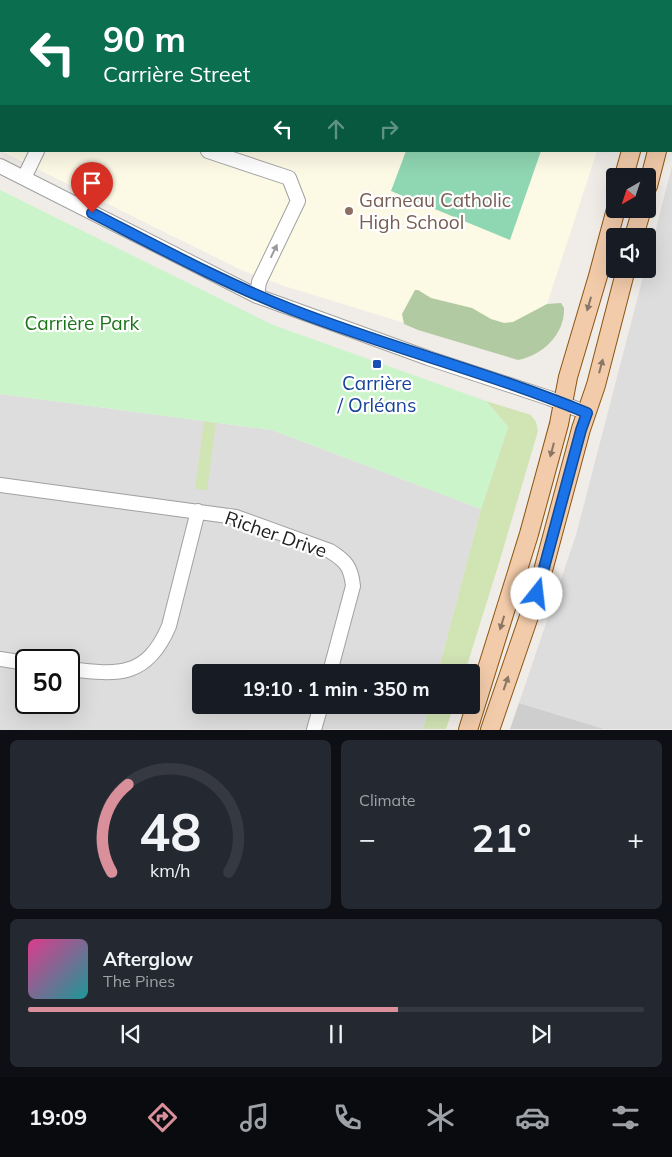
<!DOCTYPE html>
<html lang="en">
<head>
<meta charset="utf-8">
<style>
  :root { --surface:#171b24; --page:#242831; --text:#f1f3f6; --muted:#9ea1a6; --line:#363941; --accent:#d9909a }
  body { margin:0; font-family:Mulish,sans-serif; background:var(--page); color:var(--text); height:100vh; display:flex; flex-direction:column; font-size:19px; white-space:nowrap }
  * { box-sizing:border-box; margin:0 }
  p { font-size:16px; color:var(--muted) }
  .icon { flex:none; width:28px; height:28px; fill:none; stroke:currentColor; stroke-width:2; stroke-linecap:round; stroke-linejoin:round }
  .map { position:relative; height:730px; overflow:hidden }
  .drawer { display:flex; flex-direction:column; gap:10px; padding:10px; background:#0d0f14; flex:1 }
  .drawer>* { flex:none }
  .banner { position:absolute; left:0px; top:0px; width:672px; height:152px; box-shadow:0 5px 20px #0002; background:#0b6e4f; color:#fff; overflow:hidden }
  .needle { width:32px; rotate:219deg }
  .buttons { position:absolute; left:606px; top:168px; display:grid; gap:10px }
  .buttons a { display:grid; place-items:center; width:50px; height:50px; border-radius:5px; background:var(--surface); box-shadow:0 5px 20px #0002; font-size:25px }
  .speed { position:absolute; left:15px; top:649px; display:flex; gap:10px; font-size:25px; font-weight:700; text-align:center }
  .speed>* { display:grid; place-content:center; width:65px; height:65px; border-radius:50%; background:var(--surface); box-shadow:0 5px 20px #0002; line-height:1 }
  .speed .limit { border:2px solid #111; border-radius:8px; background:#fff; color:#111 }
  .pin { position:absolute; display:grid; place-items:center; width:42px; height:42px; color:#fff; margin:-51px -21px; border-radius:50% 50% 50% 0; rotate:-45deg; box-shadow:0 0 5px #0007 }
  .pin .icon { rotate:45deg }
  .me { position:absolute; width:55px; margin:-28px; rotate:16deg; stroke-linejoin:round; filter:drop-shadow(0 0 4px #0008) }
  .turn { display:flex; align-items:center; gap:18px; height:105px; padding:0 20px; font-size:22px }
  .turn .icon { width:65px; height:65px; stroke-width:2.5 }
  .turn b { display:block; font-size:35px; line-height:42px }
  .lanes { display:flex; align-items:center; height:48px; padding:0 20px; background:#0003; justify-content:center; gap:25px; direction:ltr }
  .lanes .off { opacity:.35 }
  .big { font-size:38px; font-weight:700; line-height:1.1 }
  .drawer .widget { flex:1; display:flex; flex-direction:column; justify-content:center; gap:8px; min-width:0; padding:0 18px; border-radius:8px; background:var(--page) }
  .drawer .dial { align-items:center; gap:0 }
  .dial svg { height:130px; overflow:visible; fill:none; stroke:var(--line); stroke-width:7; stroke-linecap:round; text-anchor:middle }
  .dial text { fill:var(--text); stroke:none }
  .song { display:flex; align-items:center; gap:15px }
  .cover { width:60px; height:60px; border-radius:8px; background:linear-gradient(135deg,hsl(330 70% 55%),hsl(180 70% 35%)) }
  .played { height:5px; border-radius:2px; background:linear-gradient(90deg,var(--accent) 60%,var(--line) 60%) }
  .keys { display:flex; justify-content:space-around; direction:ltr }
  .heat { display:flex; justify-content:space-between; align-items:center; font-size:28px; direction:ltr }
  .drawer .tiles { flex:1; display:grid; gap:10px; grid-template-columns:1fr 1fr }
  .widget:last-child { grid-column:span 2 }
  .trip { position:absolute; left:192px; top:664px; width:288px; height:50px; border-radius:5px; background:var(--surface); box-shadow:0 5px 20px #0002; font-weight:700; line-height:50px; text-align:center }
  .dock { display:flex; height:80px; justify-content:space-around; align-items:center; background:#090b0e; color:var(--muted) }
  .dock .icon { width:35px; height:35px }
  .dock .selected { color:var(--accent) }
  .dock b { font-size:22px; color:var(--text) }
  .map>svg:first-child { display:block }
</style>
</head>
<body>
<div class="map">
<svg width="672" height="730" viewBox="0 0 672 730">
  <rect width="100%" height="100%" fill="#f0ece8"/>
  <!-- residential -->
  <path fill="#dedddd" fill-rule="evenodd" d="M 672,166 L 672,729 L 604,729 L 519,703 L 576,535 L 645,269 L 648,269 L 648,260 Z
    M 0,394 L 272,430 L 481,509 L 438,672 L 201,672 L 201,705 L 429,705 L 423,729 L 0,730 ZM 26,660 L 69,660 L 69,702 L 26,702 Z"/>
  <!-- education -->
  <path fill="#fcf9e5" d="M 16,0 L 646,0 L 16,1 Z
    M 1,151 L 597,151 L 537,335 L 499,352 L 284,286 L 241,270 Z"/>
  <!-- religious -->
  <path fill="#cecece" d="M 519,703 L 604,729 L 510,729 Z"/>
  <!-- grass -->
  <path fill="#d1e4b4" d="M 486,401 L 531,415 L 536,422 L 538,431 L 499,563 L 465,672 L 438,672 L 481,509 L 508,427 Z
    M 204,421 L 216,423 L 207,490 L 195,489 Z
    M 429,705 L 454,705 L 446,729 L 423,729 Z"/>
  <!-- forest -->
  <path fill="#b2caa1" d="M 415,290 L 418,290 L 431,298 L 472,308 L 491,319 L 504,323 L 513,322 L 547,304 L 561,303 L 564,308 C 565,334 543,355 518,360 L 418,330 L 404,324 L 402,314 Z"/>
  <!-- park -->
  <path fill="#ccf4ca" d="M 0,190 L 273,325 L 486,401 L 508,427 L 481,509 L 272,430 L 0,394 Z"/>
  <!-- pitch -->
  <path fill="#8fd6b2" d="M 406,151 L 541,151 L 510,240 L 391,191 Z"/>
  <g fill="none" stroke-linecap="round" stroke-linejoin="round">
    <defs>
      <path id="minor" d="M 34,1 L 34,0
        M 0,108 L 1,104
        M 208,151 L 289,178 L 298,201 L 259,282 L 257,296
        M 0,166 L 257,296 L 428,358 L 549,398 L 587,413
        M 24,178 L 37,151
        M 0,485 L 236,517 L 330,551 C 346,561 351,567 353,586 L 330,672
        M 0,659 L 26,663
        M 69,669 C 118,675 147,678 169,626 L 198,511
        M 314,730 L 321,705"/>
      <path id="major" d="M 671,4 L 672,2
        M 671,94 L 672,91
        M 624,176 L 631,151
        M 648,186 L 657,151
        M 634,236 L 642,209
        M 468,730 L 529,534 L 559,424 L 568,377 L 598,276 L 616,209
        M 490,730 L 537,593 L 581,429 L 596,385 L 626,269"/>
    </defs>
    <!-- minor casing -->
    <use href="#minor" stroke="#a1a1a1" stroke-width="16"/>
    <!-- major casing -->
    <use href="#major" stroke="#8c5510" stroke-width="20"/>
    <!-- minor -->
    <use href="#minor" stroke="#fff" stroke-width="14"/>
    <!-- major -->
    <use href="#major" stroke="#f2cbaa" stroke-width="18"/>
  </g>
  <!-- one-way arrows -->
  <defs><path id="oneway-solid" d="M-6-.8H1V-3.2L6.5 0L1 3.2V.8H-6Z" transform="scale(1.25)"/></defs>
  <use fill="#9b9b9b" href="#oneway-solid" transform="translate(274 251) rotate(-64)"/>
  <g fill="#897665">
    <use href="#oneway-solid" transform="translate(589 304) rotate(106)"/>
    <use href="#oneway-solid" transform="translate(601 366) rotate(-75)"/>
    <use href="#oneway-solid" transform="translate(552 450) rotate(105)"/>
    <use href="#oneway-solid" transform="translate(502 623) rotate(107)"/>
    <use href="#oneway-solid" transform="translate(506 683) rotate(-71)"/>
  </g>
  <g fill="none" stroke-linecap="round" stroke-linejoin="round">
    <defs>
      <path id="route" d="M 92,213 C 158,247 224,283 293,310 C 390,348 491,373 587,413 L 581,430 L 537,594"/>
    </defs>
    <!-- route casing -->
    <use href="#route" stroke="#114b97" stroke-width="12"/>
    <!-- route -->
    <use href="#route" stroke="#1a73e8" stroke-width="9"/>
  </g>
  <!-- markers -->
  <circle fill="#8d6e63" stroke="#fff" stroke-width="2" cx="349" cy="211" r="5"/>
  <rect fill="#1a4fb4" stroke="#fff" stroke-width="2" x="372" y="359" width="10" height="10" rx="2.5"/>
  <g text-anchor="middle" stroke-width="4.5" stroke-linejoin="round" paint-order="stroke">
    <!-- education labels -->
    <g font-size="19" fill="#785e54" stroke="#fff" text-anchor="start">
      <text x="359" y="207">Garneau Catholic<tspan x="359" dy="22">High School</tspan></text>
    </g>
    <!-- park labels -->
    <g font-size="19" fill="#1b7518" stroke="#fff">
      <text x="82" y="330">Carrière Park</text>
    </g>
    <!-- transit labels -->
    <g font-size="19" fill="#164399" stroke="#fff">
      <text x="377" y="390">Carrière<tspan x="377" dy="22">/ Orléans</tspan></text>
    </g>
    <!-- street labels -->
    <g font-size="19" fill="#202020" stroke="#fff">
      <text transform="translate(276 534) rotate(19)" y="7">Richer Drive</text>
    </g>
  </g>
</svg>
<div class="buttons">
<a><svg class="needle" viewBox="-14 -14 28 28"><path d="M0-13l5 13h-10z" fill="#e53935"/><path d="M0 13l5-13h-10z" fill="#9ea1a6"/></svg></a>
<a><svg class="icon" aria-label="sound" viewBox="0 0 24 24"><path d="M4 9h4l5-4v14l-5-4H4zM17 9q2 3 0 6"/></svg></a>
</div>
<div class="speed"><div class="limit">50</div></div>
<div class="pin" style="left:92px;top:213px;background:#d93025"><svg class="icon" aria-label="arrive" viewBox="0 0 24 24"><path d="M6 21V4h12l-3 4 3 4H6"/></svg></div>
<svg class="me" style="left:537px;top:594px" viewBox="-20 -20 40 40"><circle r="19" fill="#fff"/><path d="M0-13L10 11 0 6-10 11z" fill="#1a73e8"/></svg>
<div class="trip">19:10 · 1 min · 350 m</div>
<div class="banner">
<div class="turn"><svg class="icon" aria-label="left" viewBox="0 0 24 24"><path d="M17 20v-9H6M10 6l-5 5 5 5"/></svg><div><b>90 m</b>Carrière Street</div></div>
<div class="lanes"><svg class="icon" aria-label="left" viewBox="0 0 24 24"><path d="M17 20v-9H6M10 6l-5 5 5 5"/></svg><svg class="icon off" aria-label="ahead" viewBox="0 0 24 24"><path d="M12 20V5M6 11l6-6 6 6"/></svg><svg class="icon off" aria-label="right" viewBox="0 0 24 24"><path d="M7 20v-9h11M14 6l5 5-5 5"/></svg></div>
</div>
</div>
<section class="drawer">
<div class="tiles">
<div class="widget dial"><svg viewBox="0 0 100 80">
<path d="M14 69A42 42 0 1 1 86 69"/>
<path d="M14 69A42 42 0 0 1 24 15" stroke="#d9909a"/>
<text x="50" y="56" font-size="32" font-weight="700">48</text>
<text x="50" y="72" font-size="11">km/h</text>
</svg></div>
<div class="widget"><p>Climate</p>
<div class="heat"><a>−</a><b class="big">21°</b><a>+</a></div>
</div>
<div class="widget">
<div class="song"><i class="cover"></i><div><b>Afterglow</b><p>The Pines</p></div></div>
<div class="played"></div>
<div class="keys"><svg class="icon" aria-label="previous" viewBox="0 0 24 24"><path d="M18 5L8 12l10 7zM5 5v14"/></svg><svg class="icon" aria-label="pause" viewBox="0 0 24 24"><path d="M8 5v14M16 5v14"/></svg><svg class="icon" aria-label="next" viewBox="0 0 24 24"><path d="M6 5l10 7-10 7zM19 5v14"/></svg></div>
</div>
</div>
</section>
<nav class="dock">
<b>19:09</b>
<svg class="icon selected" aria-label="directions" viewBox="0 0 24 24"><path d="M12 3l9 9-9 9-9-9zM9 14v-3h6M13 9l2 2-2 2"/></svg>
<svg class="icon" aria-label="music" viewBox="0 0 24 24"><path d="M9 18V5l10-2v13"/><circle cx="6" cy="18" r="3"/><circle cx="16" cy="16" r="3"/></svg>
<svg class="icon" aria-label="phone" viewBox="0 0 24 24"><path d="M5 4h4l2 5-3 2q2 4 5 5l2-3 5 2v4C11 20 4 13 5 4z"/></svg>
<svg class="icon" aria-label="climate" viewBox="0 0 24 24"><path d="M12 3v18M4 7l16 10M4 17L20 7"/></svg>
<svg class="icon" aria-label="car" viewBox="0 0 24 24"><path d="M5 17H2v-5l4-1 3-4h7l3 4 3 1v5h-3M9 17h6M6 11h13"/><circle cx="7" cy="17" r="2"/><circle cx="17" cy="17" r="2"/></svg>
<svg class="icon" aria-label="filters" viewBox="0 0 24 24"><path d="M4 7h16M4 17h16"/><circle cx="9" cy="7" r="2"/><circle cx="15" cy="17" r="2"/></svg>
</nav>
</body>
</html>
